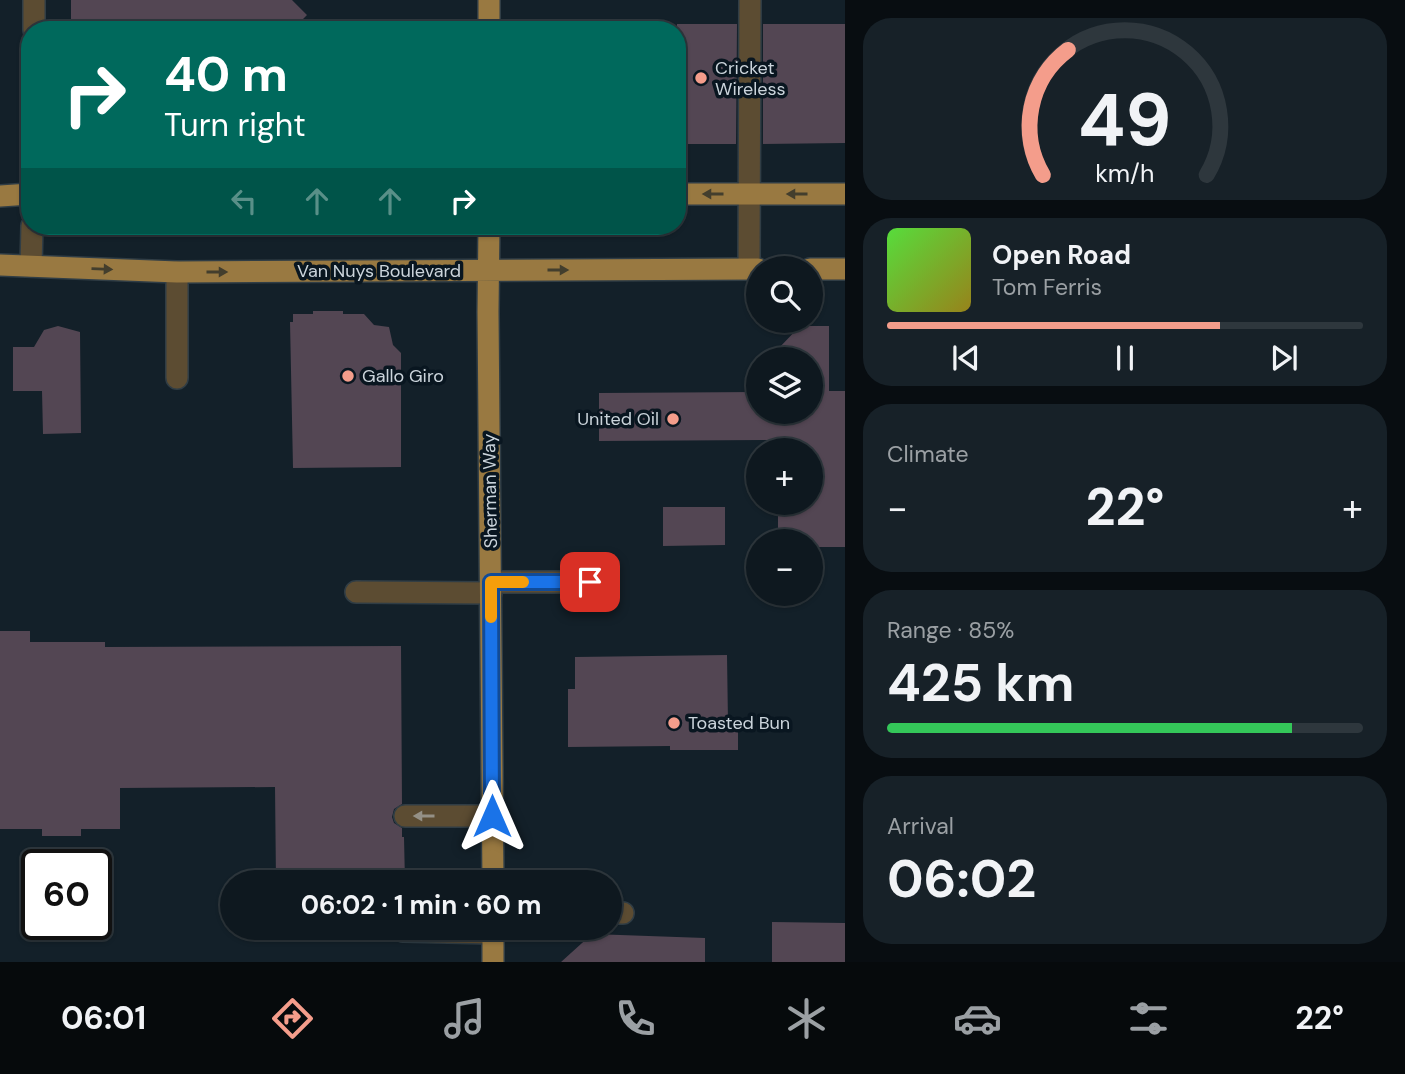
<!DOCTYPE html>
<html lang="en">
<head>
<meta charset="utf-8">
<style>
  :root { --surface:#0e181f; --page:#172128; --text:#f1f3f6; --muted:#9ba0a4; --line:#2e373d; --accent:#f49d8b }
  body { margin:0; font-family:"DM Sans",sans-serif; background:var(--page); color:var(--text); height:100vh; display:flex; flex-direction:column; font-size:26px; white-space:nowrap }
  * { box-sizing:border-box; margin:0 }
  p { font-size:23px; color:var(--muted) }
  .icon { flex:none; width:38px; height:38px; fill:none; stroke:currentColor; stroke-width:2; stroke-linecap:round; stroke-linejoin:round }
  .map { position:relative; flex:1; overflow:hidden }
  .panel { display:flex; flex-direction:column; gap:18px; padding:18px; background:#080d11; width:560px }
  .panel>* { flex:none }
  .hud { position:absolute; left:21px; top:21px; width:665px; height:214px; border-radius:28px; box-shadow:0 2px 5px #0004,0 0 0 2px var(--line); background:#00695c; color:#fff; overflow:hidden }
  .controls { position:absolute; left:746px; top:256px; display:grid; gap:14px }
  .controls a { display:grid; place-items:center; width:77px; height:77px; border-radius:50%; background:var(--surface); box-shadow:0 2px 5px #0004,0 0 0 2px var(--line); font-size:35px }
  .speed { position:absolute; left:21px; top:849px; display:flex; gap:14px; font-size:35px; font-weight:700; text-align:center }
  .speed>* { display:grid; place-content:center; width:91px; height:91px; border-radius:50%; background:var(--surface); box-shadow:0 2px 5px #0004,0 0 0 2px var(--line); line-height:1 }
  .speed .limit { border:4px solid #111; border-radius:10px; background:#fff; color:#111 }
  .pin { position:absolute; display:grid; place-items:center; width:60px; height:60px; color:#fff; margin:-30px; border-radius:14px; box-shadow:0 4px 10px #0006 }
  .me { position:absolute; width:77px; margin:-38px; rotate:0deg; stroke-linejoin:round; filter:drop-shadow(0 0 5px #0008) }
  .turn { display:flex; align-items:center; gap:24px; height:147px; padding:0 28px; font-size:32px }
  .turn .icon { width:91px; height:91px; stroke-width:2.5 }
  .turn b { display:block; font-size:49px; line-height:60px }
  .lanes { display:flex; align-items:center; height:66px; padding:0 28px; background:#0003; justify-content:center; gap:35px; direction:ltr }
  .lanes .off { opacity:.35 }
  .big { font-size:52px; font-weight:700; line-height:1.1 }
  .panel .widget { flex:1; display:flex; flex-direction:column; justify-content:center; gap:10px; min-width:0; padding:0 24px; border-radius:28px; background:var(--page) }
  .panel .dial { align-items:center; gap:0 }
  .dial svg { height:182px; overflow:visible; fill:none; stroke:var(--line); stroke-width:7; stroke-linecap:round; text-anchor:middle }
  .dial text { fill:var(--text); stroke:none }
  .song { display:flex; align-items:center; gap:21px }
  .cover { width:84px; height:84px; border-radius:10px; background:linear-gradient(135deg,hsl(110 70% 55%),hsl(50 70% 35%)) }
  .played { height:7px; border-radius:4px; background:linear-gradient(90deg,var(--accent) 70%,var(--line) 70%) }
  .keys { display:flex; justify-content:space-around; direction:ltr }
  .heat { display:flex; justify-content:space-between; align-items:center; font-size:38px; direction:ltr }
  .charge { height:10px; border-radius:5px; background:linear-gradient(90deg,#34c759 85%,var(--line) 0) }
  .trip { position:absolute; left:220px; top:870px; width:402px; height:70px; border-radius:35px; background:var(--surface); box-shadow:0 2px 5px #0004,0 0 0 2px var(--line); font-weight:700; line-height:70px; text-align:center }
  .tab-bar { display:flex; height:112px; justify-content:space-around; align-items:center; background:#060a0c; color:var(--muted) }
  .tab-bar .icon { width:49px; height:49px }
  .tab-bar .selected { color:var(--accent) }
  .tab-bar b { font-size:32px; color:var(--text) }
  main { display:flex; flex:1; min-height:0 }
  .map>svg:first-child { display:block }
</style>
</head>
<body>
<main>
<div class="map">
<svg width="845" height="962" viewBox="0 0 845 962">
  <rect width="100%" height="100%" fill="#132029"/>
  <!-- building -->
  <path fill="#534653" d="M 71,0 L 292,0 L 307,15 L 292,30 L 71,29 Z
    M 677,24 L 737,24 L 736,144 L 677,144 Z
    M 763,24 L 845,24 L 845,143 L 763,144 Z
    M 313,311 L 343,311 L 343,314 L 364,314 L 374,325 L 389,327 L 393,345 L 401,353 L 401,467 L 293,468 L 290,322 L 293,322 L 293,314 L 313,314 Z
    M 58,326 L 80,332 L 81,433 L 43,434 L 42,391 L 13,391 L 13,347 L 34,347 L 44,330 Z
    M 800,326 L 829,326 L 829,391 L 845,391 L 845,547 L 810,547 L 810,541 L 778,541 L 778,502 L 810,502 L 810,450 L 778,450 L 778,440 L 599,441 L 599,393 L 758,392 L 758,411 L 810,411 L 810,359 L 778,359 L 778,349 Z
    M 663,507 L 725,507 L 725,545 L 663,546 Z
    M 0,631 L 30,631 L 30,642 L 105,642 L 105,647 L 401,646 L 402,804 L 394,809 L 392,817 L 394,823 L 402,828 L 402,837 L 404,837 L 405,882 L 276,882 L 275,787 L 120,788 L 120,829 L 81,829 L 81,836 L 42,836 L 42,829 L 0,829 Z
    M 727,655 L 728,723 L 738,723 L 738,750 L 670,750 L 670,746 L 568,747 L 568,689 L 575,689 L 575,657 Z
    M 772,922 L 845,923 L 845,962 L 772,962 Z
    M 592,934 L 705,938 L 705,962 L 561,962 Z"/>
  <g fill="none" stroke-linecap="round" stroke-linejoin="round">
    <defs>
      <path id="minor" d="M 34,0 L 34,30
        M 31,266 L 32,226
        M 749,269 L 750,0
        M 177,272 L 177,378
        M 491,582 L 590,582
        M 356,592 L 491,593
        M 405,816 L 492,816
        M 611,913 L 623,913
        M 403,931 L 493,933"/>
      <path id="major" d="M 489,0 L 489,30
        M 677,194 L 845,194
        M 0,196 L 30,194
        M 489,226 L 488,312 L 493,882
        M 0,265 L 177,272 L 758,269
        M 810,269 L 845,269
        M 493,928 L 493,962"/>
    </defs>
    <!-- minor casing -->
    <use href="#minor" stroke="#303d45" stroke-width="24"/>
    <!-- major casing -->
    <use href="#major" stroke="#303d45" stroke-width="24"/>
    <!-- minor -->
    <use href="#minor" stroke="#5c4c32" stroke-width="21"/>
    <!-- major -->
    <use href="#major" stroke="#997941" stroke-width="21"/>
  </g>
  <!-- one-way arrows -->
  <defs><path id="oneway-solid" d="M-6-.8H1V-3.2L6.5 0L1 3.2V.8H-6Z" transform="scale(1.75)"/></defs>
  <g fill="#433e2d">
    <use href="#oneway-solid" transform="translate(713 194) rotate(180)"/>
    <use href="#oneway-solid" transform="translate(797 194) rotate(180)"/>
    <use href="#oneway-solid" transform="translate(102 269) rotate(2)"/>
    <use href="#oneway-solid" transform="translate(558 270)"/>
    <use href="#oneway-solid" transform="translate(217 272)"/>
  </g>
  <use fill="#949086" href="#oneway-solid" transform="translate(424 816) rotate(180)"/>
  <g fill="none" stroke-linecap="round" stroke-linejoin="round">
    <defs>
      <path id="route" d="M 492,816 L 491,582 L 590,582"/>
    </defs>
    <!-- route casing -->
    <use href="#route" stroke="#114b97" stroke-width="18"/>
    <!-- route -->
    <use href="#route" stroke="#1a73e8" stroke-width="12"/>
    <!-- slow -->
    <path stroke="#f59e0b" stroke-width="12" d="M 491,617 L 491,582 L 523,582"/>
  </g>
  <!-- markers -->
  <g fill="#f49d8b" stroke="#091620" stroke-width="2.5">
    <circle cx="701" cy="78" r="7"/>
    <circle cx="348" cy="376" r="7"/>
    <circle cx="673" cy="419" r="7"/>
    <circle cx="674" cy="723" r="7"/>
  </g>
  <g text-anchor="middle" stroke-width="7" stroke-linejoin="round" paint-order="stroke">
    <!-- poi labels -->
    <g font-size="18" fill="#cbd4db" stroke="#091620" text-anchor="start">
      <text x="715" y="74">Cricket<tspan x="715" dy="21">Wireless</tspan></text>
      <text x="362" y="382">Gallo Giro</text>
      <text x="659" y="425" text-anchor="end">United Oil</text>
      <text x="688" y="729">Toasted Bun</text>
    </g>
    <!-- street labels -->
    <g font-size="18" fill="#cbd4db" stroke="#091620">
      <text x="379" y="277">Van Nuys Boulevard</text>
      <text transform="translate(490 491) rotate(-91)" y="6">Sherman Way</text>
    </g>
  </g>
</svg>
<div class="controls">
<a><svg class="icon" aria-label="search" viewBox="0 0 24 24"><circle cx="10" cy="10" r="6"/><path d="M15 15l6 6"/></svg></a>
<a><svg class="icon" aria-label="layers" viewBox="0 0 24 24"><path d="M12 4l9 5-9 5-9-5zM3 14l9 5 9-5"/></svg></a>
<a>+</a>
<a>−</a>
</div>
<div class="speed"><div class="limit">60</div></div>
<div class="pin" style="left:590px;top:582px;background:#d93025"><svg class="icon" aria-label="arrive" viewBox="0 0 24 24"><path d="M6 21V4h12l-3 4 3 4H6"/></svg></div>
<svg class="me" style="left:492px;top:816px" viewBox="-20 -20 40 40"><path d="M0-17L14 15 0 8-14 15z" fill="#1a73e8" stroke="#fff" stroke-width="4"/></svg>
<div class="trip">06:02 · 1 min · 60 m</div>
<div class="hud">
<div class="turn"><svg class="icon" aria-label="right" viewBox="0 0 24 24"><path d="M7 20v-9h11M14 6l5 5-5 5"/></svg><div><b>40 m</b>Turn right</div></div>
<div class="lanes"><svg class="icon off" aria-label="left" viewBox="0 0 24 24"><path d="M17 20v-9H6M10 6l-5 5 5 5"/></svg><svg class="icon off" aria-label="ahead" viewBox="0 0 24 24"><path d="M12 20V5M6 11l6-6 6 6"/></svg><svg class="icon off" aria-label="ahead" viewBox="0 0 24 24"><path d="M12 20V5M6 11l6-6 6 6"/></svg><svg class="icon" aria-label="right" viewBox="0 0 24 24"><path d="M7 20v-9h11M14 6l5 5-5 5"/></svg></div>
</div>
</div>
<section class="panel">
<div class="widget dial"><svg viewBox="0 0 100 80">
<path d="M14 69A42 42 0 1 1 86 69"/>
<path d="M14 69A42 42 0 0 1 25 14" stroke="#f49d8b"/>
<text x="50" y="56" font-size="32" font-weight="700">49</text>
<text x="50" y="72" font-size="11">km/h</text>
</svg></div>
<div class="widget">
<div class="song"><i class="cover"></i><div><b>Open Road</b><p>Tom Ferris</p></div></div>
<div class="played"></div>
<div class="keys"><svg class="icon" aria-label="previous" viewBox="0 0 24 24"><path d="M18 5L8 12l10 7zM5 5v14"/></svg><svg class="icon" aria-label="pause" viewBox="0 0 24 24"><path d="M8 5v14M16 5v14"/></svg><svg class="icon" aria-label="next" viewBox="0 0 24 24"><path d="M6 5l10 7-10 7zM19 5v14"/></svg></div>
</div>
<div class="widget"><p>Climate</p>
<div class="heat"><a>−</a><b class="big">22°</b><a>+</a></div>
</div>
<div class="widget"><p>Range · 85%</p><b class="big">425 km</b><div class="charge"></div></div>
<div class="widget"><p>Arrival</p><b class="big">06:02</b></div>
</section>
</main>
<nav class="tab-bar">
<b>06:01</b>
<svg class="icon selected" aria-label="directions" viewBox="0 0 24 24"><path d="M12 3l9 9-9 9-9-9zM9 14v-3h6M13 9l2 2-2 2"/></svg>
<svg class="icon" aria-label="music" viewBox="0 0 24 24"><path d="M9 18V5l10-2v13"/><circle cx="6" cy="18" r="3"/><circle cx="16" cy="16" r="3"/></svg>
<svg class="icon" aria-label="phone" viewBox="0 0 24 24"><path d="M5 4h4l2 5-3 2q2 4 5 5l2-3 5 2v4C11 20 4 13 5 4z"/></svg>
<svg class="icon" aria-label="climate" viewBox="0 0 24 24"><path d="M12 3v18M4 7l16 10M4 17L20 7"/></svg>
<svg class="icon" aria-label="car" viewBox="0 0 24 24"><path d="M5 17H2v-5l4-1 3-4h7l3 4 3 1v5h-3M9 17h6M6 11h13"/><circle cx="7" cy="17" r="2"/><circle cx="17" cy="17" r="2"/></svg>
<svg class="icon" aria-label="filters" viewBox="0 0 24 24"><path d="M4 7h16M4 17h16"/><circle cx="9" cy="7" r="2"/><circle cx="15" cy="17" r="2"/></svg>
<b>22°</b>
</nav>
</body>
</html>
